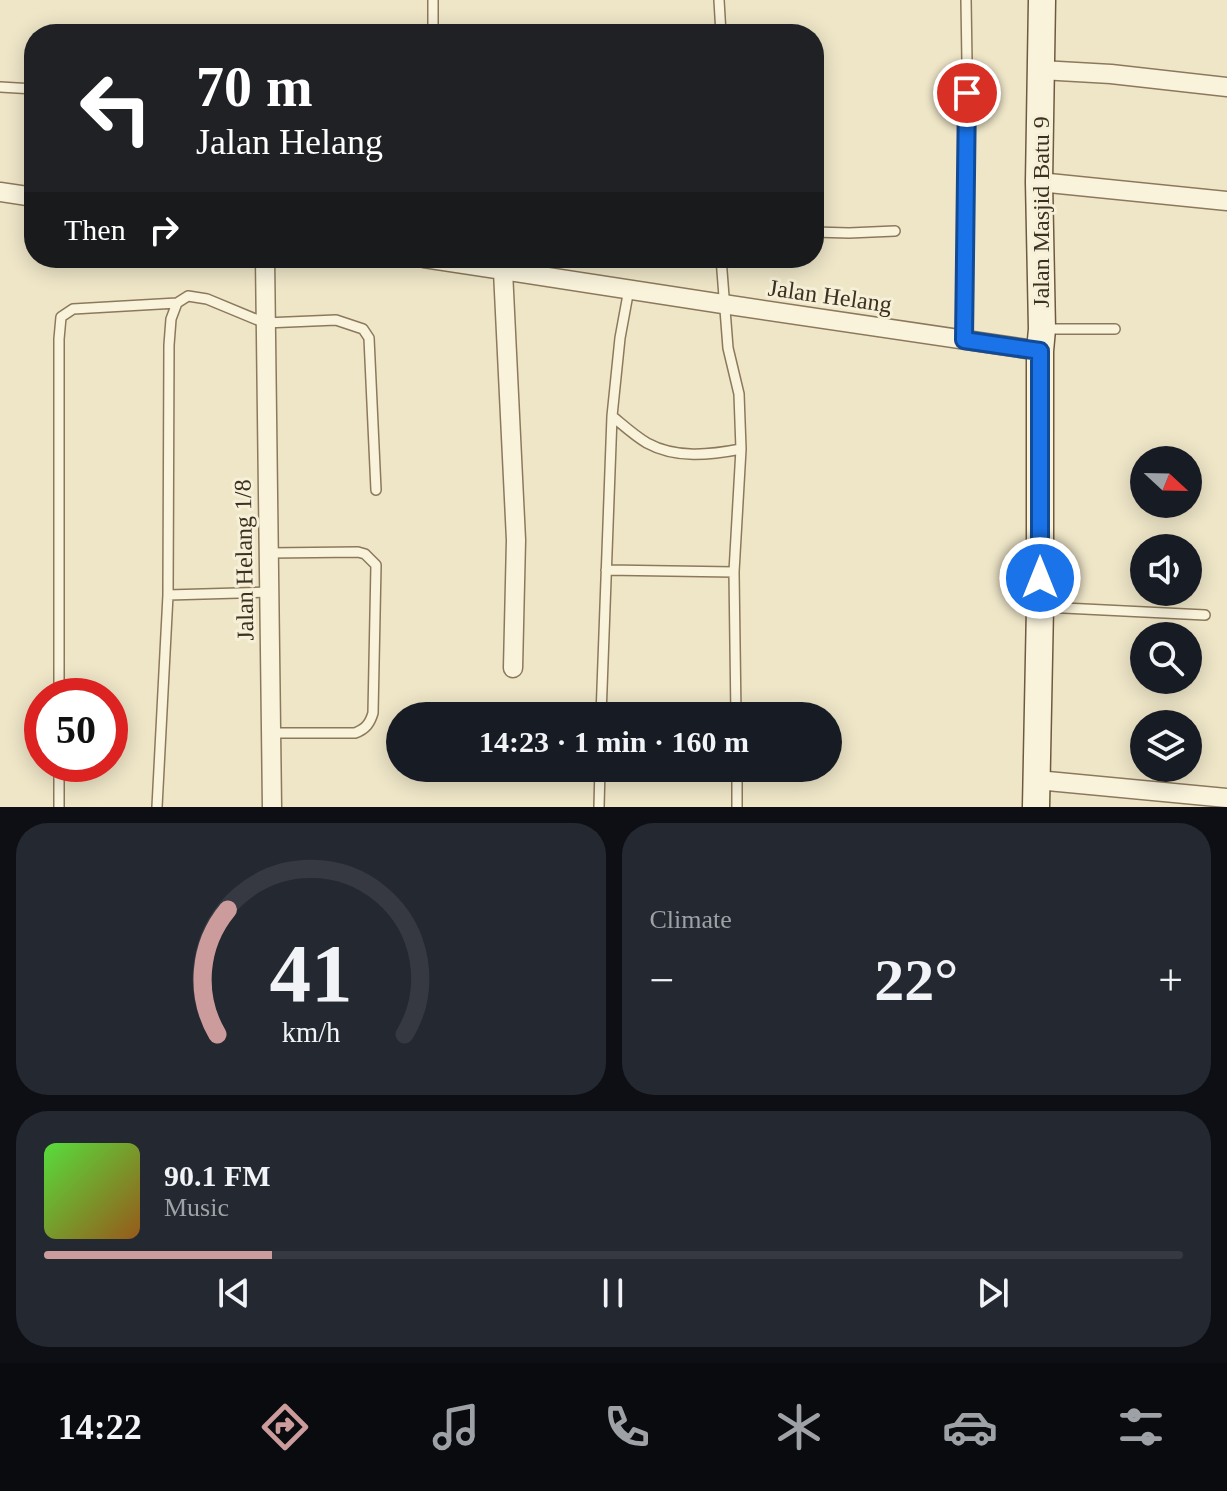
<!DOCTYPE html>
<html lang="en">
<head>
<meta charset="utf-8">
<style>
  :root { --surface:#171b24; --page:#242831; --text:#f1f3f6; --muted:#9ea1a6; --line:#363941; --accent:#cb9c9b }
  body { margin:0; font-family:Georgia,serif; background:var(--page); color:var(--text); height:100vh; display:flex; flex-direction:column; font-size:30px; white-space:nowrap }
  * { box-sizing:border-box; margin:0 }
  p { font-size:26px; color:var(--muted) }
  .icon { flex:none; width:44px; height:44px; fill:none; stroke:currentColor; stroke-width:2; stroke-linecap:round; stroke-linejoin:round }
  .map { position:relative; height:807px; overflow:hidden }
  .panel { display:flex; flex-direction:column; gap:16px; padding:16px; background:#0d0f14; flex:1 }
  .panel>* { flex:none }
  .guide { position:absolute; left:24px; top:24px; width:800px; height:244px; border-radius:32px; box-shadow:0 4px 20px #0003; background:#202124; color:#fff; overflow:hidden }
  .needle { width:52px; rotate:112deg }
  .fabs { position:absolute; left:1130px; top:446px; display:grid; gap:16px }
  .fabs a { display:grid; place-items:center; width:72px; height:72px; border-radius:50%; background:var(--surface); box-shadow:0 4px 20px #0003; font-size:40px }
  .speed { position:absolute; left:24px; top:678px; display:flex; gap:16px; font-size:40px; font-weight:700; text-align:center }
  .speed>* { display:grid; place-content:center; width:104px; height:104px; border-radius:50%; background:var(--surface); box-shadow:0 4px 20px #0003; line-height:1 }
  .speed .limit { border:12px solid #d22; background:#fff; color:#111 }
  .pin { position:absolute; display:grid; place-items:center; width:68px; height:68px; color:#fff; margin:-34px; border:4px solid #fff; border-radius:50%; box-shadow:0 2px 8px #0007 }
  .me { position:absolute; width:88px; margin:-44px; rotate:0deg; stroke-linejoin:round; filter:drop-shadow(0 0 6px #0008) }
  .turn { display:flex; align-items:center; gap:28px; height:168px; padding:0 40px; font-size:36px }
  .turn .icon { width:104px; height:104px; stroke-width:2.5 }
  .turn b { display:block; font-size:56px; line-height:68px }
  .then { display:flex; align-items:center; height:76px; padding:0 40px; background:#0003; gap:16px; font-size:30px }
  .big { font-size:60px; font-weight:700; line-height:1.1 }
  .panel .tile { flex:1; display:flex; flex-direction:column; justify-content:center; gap:12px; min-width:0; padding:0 28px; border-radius:32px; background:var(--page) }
  .panel .dial { align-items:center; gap:0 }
  .dial svg { height:208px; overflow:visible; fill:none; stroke:var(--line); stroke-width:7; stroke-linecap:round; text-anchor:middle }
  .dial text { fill:var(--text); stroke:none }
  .song { display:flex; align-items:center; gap:24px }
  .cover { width:96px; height:96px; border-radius:12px; background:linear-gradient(135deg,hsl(110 70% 55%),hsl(30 70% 35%)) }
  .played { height:8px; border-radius:4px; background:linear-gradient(90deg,var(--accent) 20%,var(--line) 20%) }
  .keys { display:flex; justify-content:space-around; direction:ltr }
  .heat { display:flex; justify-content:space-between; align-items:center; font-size:44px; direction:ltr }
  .panel .tiles { flex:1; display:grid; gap:16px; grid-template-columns:1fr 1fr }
  .tile:last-child { grid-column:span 2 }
  .trip { position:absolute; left:386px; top:702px; width:456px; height:80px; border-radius:40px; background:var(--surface); box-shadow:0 4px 20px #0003; font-weight:700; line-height:80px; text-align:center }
  .tab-bar { display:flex; height:128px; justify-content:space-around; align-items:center; background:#090b0e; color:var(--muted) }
  .tab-bar .icon { width:56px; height:56px }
  .tab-bar .active { color:var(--accent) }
  .tab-bar b { font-size:36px; color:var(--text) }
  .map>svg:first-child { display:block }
</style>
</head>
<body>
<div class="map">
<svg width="1227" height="807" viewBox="0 0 1227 807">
  <rect width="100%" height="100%" fill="#efe6c8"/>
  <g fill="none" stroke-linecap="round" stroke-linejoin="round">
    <defs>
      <path id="service" d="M 433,0 L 433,34
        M 719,0 L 721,34
        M 0,87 L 34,89
        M 814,232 L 849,233 L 895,231
        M 721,258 L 728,348 L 739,394 L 741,449 L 734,572 L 736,716
        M 1046,329 L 1115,329
        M 964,340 L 968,124 L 966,0
        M 612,416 C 623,425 635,436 647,443 C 676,459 710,455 741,449
        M 269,553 L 358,552 L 365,554 L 376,565 L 373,713 C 370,723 366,729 355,733 L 271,733
        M 606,570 L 734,572
        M 168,595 L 269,592
        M 1044,607 L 1205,615
        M 59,696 L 59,339 L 61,317 L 73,309 L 177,303
        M 601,716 L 612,416 L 620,338 L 629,289
        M 737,768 L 737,807
        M 59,807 L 59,764
        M 157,807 L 168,595 L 169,345 L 171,319 L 177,303 L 188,296 L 207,299 L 265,323 L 336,320 L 363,329 L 369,338 L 376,490
        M 599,807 L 600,768"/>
      <path id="minor" d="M 1041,70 L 1111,74 L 1227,87
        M 1039,182 L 1227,201
        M 0,192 L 34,197
        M 265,258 L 272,807
        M 424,258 L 723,304 L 1040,351
        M 503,271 L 516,540 L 513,668
        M 1037,780 L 1227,798"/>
      <path id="secondary" d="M 1036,807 L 1040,607 L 1040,351 L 1042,329 L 1039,182 L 1042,0"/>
    </defs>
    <!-- service casing -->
    <use href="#service" stroke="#8c795c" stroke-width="12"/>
    <!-- minor casing -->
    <use href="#minor" stroke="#8c795c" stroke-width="21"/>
    <!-- secondary casing -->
    <use href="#secondary" stroke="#6e5a3f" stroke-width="29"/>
    <!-- service -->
    <use href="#service" stroke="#f9f3dc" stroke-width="9"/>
    <!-- minor -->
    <use href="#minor" stroke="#f9f3dc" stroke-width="18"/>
    <!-- secondary -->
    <use href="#secondary" stroke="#f9f3dc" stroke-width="26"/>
  </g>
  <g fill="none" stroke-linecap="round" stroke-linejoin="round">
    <defs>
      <path id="route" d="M 967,93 L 964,340 L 1040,351 L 1040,578"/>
    </defs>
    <!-- route casing -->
    <use href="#route" stroke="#114b97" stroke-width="20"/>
    <!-- route -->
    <use href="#route" stroke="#1a73e8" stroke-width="14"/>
  </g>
  <g text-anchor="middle" stroke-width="6" stroke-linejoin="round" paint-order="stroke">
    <!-- street labels -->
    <g font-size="24" fill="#3c3020" stroke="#f6f0d8">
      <text transform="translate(1041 212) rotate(-90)" y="8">Jalan Masjid Batu 9</text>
      <text transform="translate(830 296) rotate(8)" y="8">Jalan Helang</text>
      <text transform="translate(244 560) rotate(-91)" y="8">Jalan Helang 1/8</text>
    </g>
  </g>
</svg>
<div class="fabs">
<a><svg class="needle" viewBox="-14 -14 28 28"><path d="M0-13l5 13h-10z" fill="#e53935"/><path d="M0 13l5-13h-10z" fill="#9ea1a6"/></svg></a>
<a><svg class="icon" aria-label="sound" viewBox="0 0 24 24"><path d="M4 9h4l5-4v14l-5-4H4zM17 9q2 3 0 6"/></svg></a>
<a><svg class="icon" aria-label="search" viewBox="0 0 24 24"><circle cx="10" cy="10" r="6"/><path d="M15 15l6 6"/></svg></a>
<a><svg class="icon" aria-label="layers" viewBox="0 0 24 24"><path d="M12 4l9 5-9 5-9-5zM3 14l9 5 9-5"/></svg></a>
</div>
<div class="speed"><div class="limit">50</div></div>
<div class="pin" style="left:967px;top:93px;background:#d93025"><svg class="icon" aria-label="arrive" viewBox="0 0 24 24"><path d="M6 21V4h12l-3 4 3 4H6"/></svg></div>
<svg class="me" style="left:1040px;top:578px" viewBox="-20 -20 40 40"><circle r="17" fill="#1a73e8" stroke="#fff" stroke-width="3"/><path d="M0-11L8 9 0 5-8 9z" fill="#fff"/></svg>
<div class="trip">14:23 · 1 min · 160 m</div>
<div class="guide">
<div class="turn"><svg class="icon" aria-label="left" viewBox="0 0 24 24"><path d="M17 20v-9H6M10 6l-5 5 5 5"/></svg><div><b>70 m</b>Jalan Helang</div></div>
<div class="then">Then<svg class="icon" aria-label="right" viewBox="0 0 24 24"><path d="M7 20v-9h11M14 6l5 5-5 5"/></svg></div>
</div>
</div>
<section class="panel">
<div class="tiles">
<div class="tile dial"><svg viewBox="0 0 100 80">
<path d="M14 69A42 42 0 1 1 86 69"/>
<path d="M14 69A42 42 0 0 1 18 21" stroke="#cb9c9b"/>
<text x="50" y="56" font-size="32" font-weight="700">41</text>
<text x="50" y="72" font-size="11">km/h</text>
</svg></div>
<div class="tile"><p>Climate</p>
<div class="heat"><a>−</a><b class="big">22°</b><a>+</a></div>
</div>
<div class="tile">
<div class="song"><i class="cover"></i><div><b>90.1 FM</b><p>Music</p></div></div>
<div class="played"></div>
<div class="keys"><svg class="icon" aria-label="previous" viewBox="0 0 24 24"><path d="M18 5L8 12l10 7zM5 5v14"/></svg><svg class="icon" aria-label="pause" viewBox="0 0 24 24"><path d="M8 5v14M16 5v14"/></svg><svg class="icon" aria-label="next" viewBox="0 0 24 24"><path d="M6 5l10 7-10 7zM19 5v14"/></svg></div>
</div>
</div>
</section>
<nav class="tab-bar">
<b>14:22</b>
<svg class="icon active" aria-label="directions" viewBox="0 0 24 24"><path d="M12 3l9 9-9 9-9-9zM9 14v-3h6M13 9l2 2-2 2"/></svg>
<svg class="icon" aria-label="music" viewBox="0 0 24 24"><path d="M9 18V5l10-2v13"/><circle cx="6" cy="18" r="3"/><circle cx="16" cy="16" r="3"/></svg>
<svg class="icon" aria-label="phone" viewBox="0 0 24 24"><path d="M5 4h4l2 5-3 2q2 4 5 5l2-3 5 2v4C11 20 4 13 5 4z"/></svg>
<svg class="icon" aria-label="climate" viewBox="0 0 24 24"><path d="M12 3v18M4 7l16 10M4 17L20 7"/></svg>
<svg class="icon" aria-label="car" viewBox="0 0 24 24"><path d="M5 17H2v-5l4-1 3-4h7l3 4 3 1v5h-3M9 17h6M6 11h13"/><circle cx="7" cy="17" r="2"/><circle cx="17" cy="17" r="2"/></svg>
<svg class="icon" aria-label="filters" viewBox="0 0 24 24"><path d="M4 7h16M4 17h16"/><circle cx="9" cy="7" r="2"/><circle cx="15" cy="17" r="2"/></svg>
</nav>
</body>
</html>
